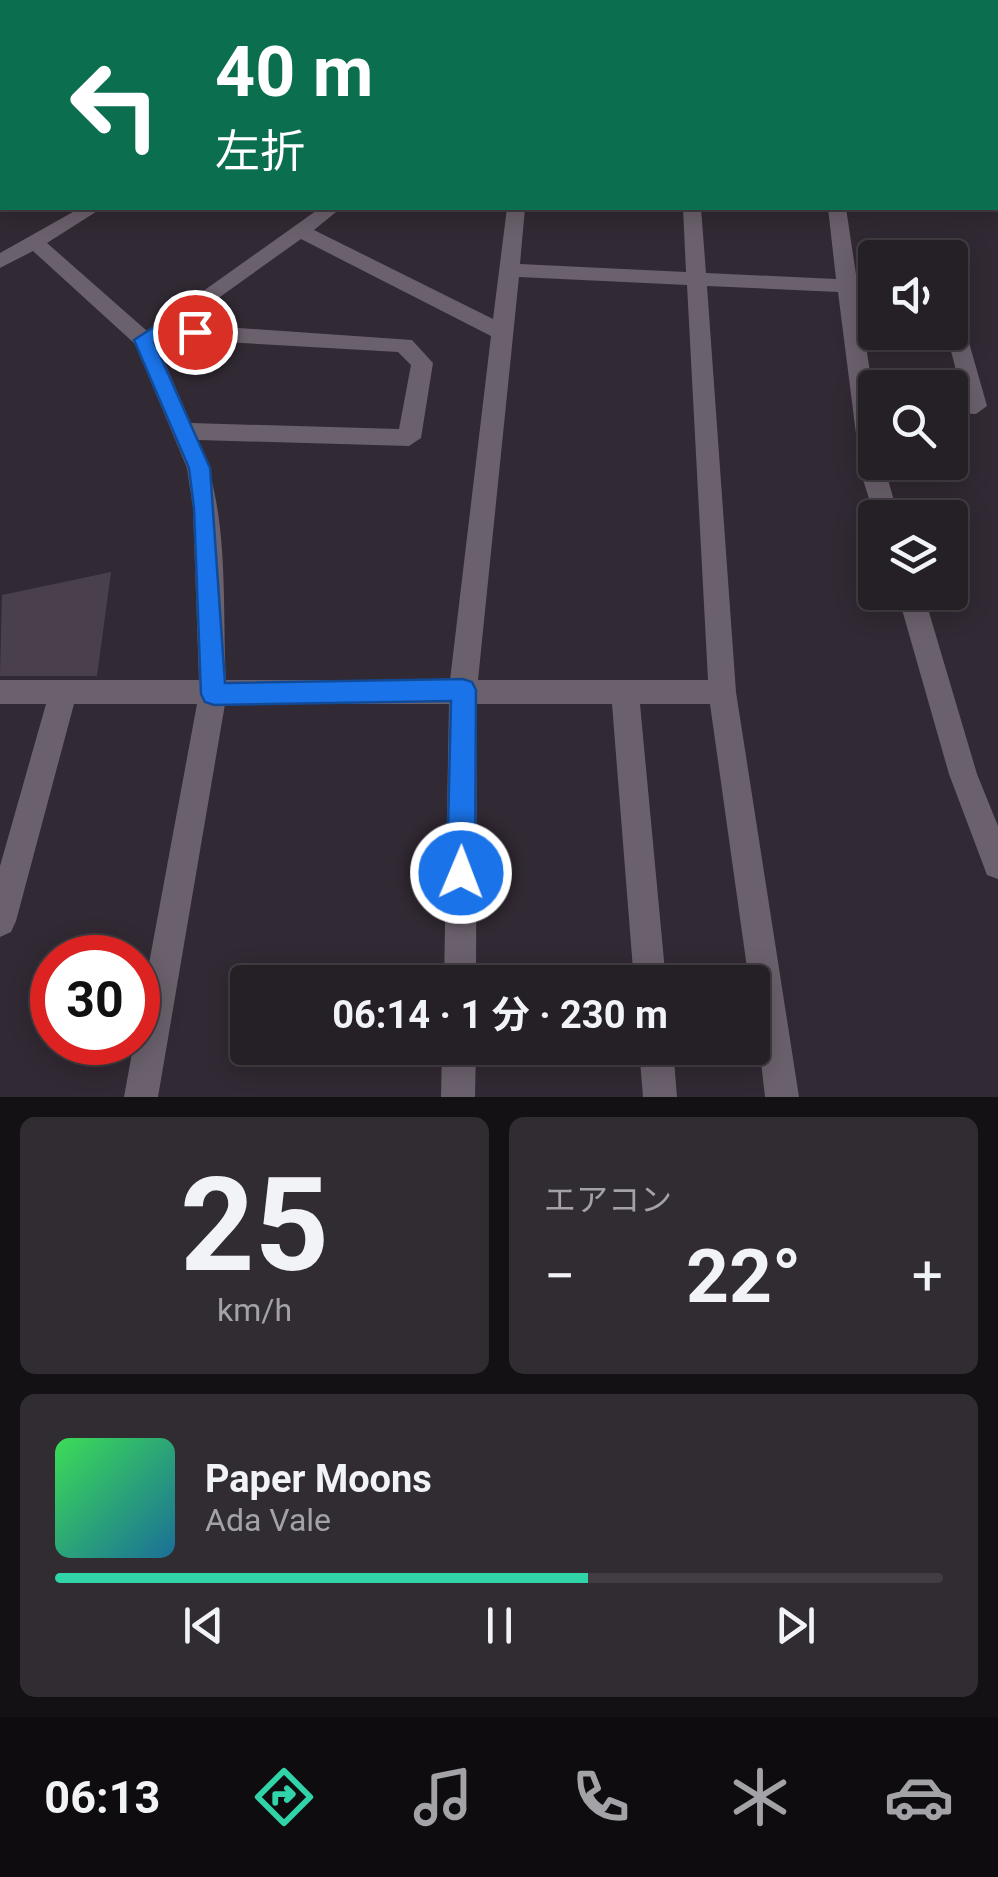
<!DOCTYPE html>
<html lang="ja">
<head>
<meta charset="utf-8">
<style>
  :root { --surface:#251f26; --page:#312c32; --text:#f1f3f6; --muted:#a3a2a7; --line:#423d43; --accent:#31d4a9 }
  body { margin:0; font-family:Roboto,"Noto Sans JP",sans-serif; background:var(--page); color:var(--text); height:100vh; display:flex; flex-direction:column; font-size:38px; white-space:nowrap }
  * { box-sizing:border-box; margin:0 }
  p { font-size:32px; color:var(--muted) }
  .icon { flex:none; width:55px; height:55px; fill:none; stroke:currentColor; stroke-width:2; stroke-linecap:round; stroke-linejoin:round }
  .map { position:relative; height:1097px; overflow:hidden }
  .drawer { display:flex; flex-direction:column; gap:20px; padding:20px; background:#141115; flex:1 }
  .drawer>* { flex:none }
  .banner { position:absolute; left:0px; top:0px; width:1000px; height:210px; box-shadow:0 5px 25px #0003,0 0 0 2px var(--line); background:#0b6e4f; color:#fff; overflow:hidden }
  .fabs { position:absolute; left:858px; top:240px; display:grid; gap:20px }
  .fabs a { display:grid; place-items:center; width:110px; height:110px; border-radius:10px; background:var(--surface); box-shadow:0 5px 25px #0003,0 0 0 2px var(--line); font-size:50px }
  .speed { position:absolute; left:30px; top:935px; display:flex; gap:20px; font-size:50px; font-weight:700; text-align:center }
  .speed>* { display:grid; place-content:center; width:130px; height:130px; border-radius:50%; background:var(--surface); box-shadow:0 5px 25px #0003,0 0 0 2px var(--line); line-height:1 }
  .speed .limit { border:15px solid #d22; background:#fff; color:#111 }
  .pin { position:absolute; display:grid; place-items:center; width:85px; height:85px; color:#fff; margin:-42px; border:5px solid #fff; border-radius:50%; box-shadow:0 2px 10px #0007 }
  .me { position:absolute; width:110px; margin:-55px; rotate:1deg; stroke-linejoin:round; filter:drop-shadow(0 0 8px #0008) }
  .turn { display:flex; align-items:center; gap:35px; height:210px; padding:0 50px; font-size:45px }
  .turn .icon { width:130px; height:130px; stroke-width:2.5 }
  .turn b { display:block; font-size:70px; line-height:85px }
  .big { font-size:75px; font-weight:700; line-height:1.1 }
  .drawer .tile { flex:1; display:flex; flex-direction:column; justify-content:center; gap:15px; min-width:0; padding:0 35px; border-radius:15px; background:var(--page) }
  .drawer .dial { align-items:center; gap:0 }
  .dial b { font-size:130px; line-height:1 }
  .song { display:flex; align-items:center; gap:30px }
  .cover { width:120px; height:120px; border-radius:15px; background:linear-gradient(135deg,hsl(130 70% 55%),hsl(200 70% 35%)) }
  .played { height:10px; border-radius:5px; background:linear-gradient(90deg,var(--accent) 60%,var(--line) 60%) }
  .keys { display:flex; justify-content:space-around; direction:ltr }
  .heat { display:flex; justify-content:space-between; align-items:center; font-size:55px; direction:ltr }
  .drawer .tiles { flex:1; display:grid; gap:20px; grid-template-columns:1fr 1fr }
  .tile:last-child { grid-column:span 2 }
  .trip { position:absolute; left:230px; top:965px; width:540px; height:100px; border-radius:10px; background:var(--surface); box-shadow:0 5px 25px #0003,0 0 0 2px var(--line); font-weight:700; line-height:100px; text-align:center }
  .dock { display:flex; height:160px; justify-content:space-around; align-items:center; background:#0f0c0f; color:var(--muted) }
  .dock .icon { width:70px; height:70px }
  .dock .selected { color:var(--accent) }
  .dock b { font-size:45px; color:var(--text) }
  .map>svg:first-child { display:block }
</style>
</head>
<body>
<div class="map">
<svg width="998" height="1097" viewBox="0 0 998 1097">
  <rect width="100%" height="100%" fill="#312933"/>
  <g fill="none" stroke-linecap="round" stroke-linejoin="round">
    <!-- canal -->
    <path stroke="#004b6f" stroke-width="30" d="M 994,0 L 995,2"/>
  </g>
  <!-- building -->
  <path fill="#49404b" d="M 111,572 L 97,676 L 0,676 L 2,595 Z"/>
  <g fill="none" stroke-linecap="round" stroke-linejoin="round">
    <!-- street -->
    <path fill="#6b616d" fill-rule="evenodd" d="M 118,0 L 137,0 L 139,2 L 120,2 Z
      M 783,0 L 799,0 L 799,2 L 784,2 Z
      M 2,5 L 2,15 L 0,16 L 0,6 Z
      M 80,208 L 102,208 L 47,243 L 147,331 L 320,208 L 341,208 L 314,230 L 493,319 L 507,208 L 525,208 L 520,264 L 686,272 L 683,208 L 701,208 L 706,273 L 836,279 L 828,208 L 846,208 L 857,281 L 861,286 L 858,290 L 864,331 L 968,339 L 987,406 L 976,414 L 950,413 L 950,397 L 963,397 L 951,351 L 866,346 L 875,405 L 875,462 L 883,462 L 899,518 L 875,518 L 861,473 L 838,292 L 707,286 L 736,692 L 799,1097 L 765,1097 L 752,982 L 749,982 L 710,704 L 640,704 L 666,982 L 634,982 L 612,704 L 477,704 L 476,982 L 444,982 L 449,704 L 225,704 L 158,1097 L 124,1097 L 134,1042 L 138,1042 L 138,1023 L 197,704 L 74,704 L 16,921 L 11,932 L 0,937 L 0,866 L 46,704 L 0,704 L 0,680 L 199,680 L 193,508 L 187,468 L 135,344 L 33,251 L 0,268 L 0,253 ZM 301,239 L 491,336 L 450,680 L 226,680 C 222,602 230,512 198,440 L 409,446 L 421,438 L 433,363 L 412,340 L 182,324 ZM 519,277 L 687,285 L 708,680 L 478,680 ZM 154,338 L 398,352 L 411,365 L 399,429 L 191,423 Z
      M 897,592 L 923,592 L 977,774 L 998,826 L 998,879 L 987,875 L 949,774 Z
      M 442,1048 L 476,1048 L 475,1097 L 441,1097 Z
      M 639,1048 L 673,1048 L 677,1097 L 643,1097 Z"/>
    <!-- primary -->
    <path stroke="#739674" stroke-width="25" d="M 215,2 L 219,0
      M 241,2 L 245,0
      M 0,110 L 2,108
      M 0,129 L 2,128"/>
  </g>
  <!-- route -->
  <path fill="#1a73e8" stroke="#114b97" stroke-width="2.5" d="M 160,323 L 195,325 L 204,332 C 191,345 170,332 154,342 L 210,468 L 225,683 L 463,679 L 472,682 L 476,690 L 475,873 L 471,882 L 461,886 L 451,882 L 447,873 L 451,701 L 214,705 L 205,702 L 201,694 L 194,508 L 189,468 L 134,340 Z"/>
</svg>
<div class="fabs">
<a><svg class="icon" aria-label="sound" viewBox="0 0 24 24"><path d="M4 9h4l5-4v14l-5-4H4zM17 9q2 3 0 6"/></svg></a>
<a><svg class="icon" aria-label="search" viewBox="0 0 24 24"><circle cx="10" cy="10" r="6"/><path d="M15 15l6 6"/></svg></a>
<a><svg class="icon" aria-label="layers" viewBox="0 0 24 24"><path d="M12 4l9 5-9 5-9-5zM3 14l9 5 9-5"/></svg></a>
</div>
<div class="speed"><div class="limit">30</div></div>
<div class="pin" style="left:195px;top:332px;background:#d93025"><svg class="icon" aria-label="arrive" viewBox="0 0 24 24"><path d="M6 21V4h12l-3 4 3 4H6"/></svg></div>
<svg class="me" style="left:461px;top:873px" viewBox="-20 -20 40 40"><circle r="17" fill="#1a73e8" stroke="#fff" stroke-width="3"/><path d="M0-11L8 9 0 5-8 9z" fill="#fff"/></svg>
<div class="trip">06:14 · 1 分 · 230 m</div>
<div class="banner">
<div class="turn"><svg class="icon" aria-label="left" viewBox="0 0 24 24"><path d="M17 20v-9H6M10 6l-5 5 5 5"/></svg><div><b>40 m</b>左折</div></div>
</div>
</div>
<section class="drawer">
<div class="tiles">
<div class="tile dial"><b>25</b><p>km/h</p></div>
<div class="tile"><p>エアコン</p>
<div class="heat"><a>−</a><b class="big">22°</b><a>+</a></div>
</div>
<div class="tile">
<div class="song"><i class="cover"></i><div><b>Paper Moons</b><p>Ada Vale</p></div></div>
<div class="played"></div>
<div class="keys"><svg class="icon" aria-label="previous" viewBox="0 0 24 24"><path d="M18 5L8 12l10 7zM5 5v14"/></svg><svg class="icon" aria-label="pause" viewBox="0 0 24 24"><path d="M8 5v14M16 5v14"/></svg><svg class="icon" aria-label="next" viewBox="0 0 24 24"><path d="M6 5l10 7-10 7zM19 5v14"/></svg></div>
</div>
</div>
</section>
<nav class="dock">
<b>06:13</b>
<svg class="icon selected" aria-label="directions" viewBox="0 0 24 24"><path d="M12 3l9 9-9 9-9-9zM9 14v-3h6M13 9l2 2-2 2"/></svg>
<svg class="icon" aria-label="music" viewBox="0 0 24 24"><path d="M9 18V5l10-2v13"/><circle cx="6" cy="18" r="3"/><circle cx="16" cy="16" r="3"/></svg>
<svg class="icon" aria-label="phone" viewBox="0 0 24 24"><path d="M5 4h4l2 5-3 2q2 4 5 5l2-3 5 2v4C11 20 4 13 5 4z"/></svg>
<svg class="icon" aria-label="climate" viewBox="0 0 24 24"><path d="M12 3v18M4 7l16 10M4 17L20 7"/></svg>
<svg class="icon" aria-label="car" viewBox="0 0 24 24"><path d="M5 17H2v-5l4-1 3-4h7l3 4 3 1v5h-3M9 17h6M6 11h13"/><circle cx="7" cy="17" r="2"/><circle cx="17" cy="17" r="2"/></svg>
</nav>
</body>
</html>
